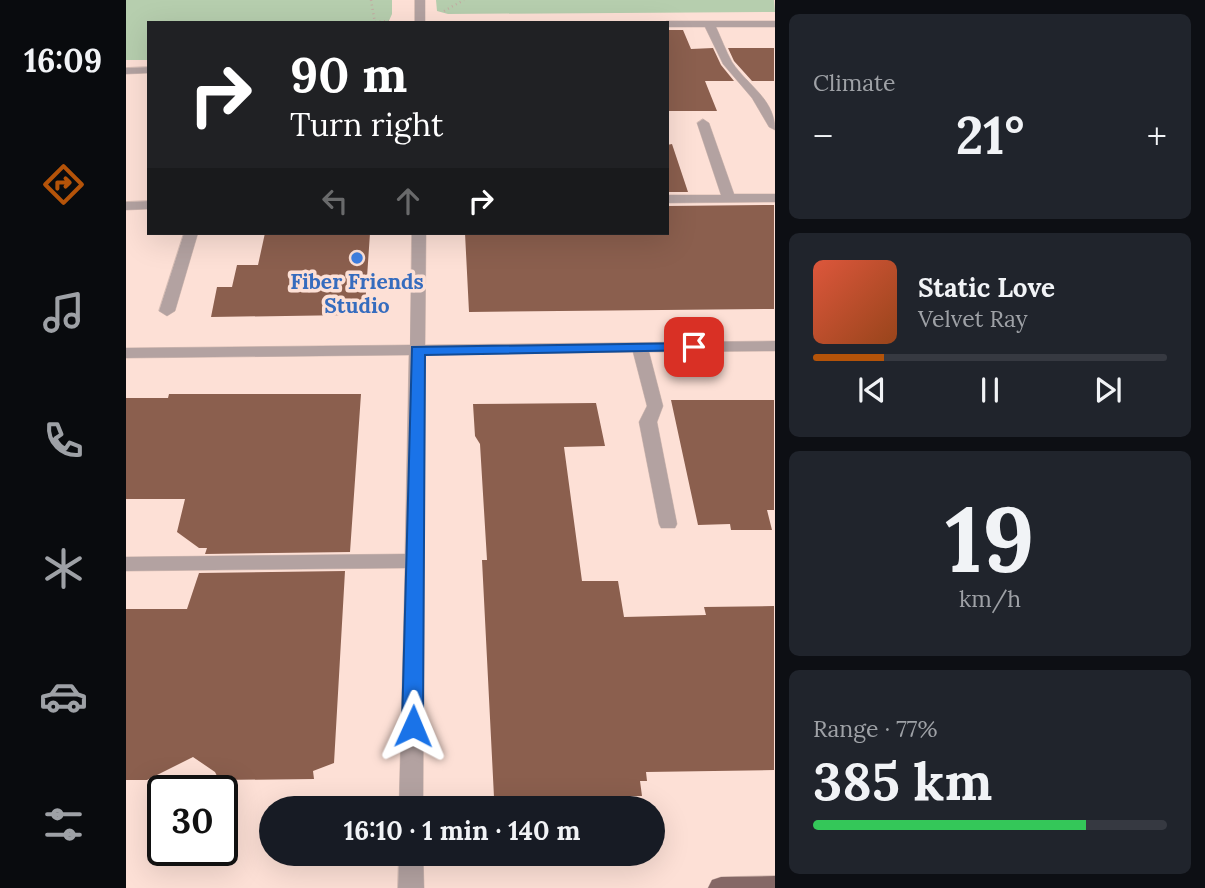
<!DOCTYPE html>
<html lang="en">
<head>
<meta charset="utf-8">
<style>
  :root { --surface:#171b24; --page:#20242c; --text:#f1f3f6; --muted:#9ea1a6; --line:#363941; --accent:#b45309 }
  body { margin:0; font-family:Lora,serif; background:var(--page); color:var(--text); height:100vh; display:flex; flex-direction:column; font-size:26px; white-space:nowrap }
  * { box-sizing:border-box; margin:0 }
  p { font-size:23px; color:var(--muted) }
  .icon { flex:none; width:38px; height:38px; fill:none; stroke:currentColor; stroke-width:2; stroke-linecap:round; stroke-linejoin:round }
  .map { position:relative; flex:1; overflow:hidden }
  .details { display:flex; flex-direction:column; gap:14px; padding:14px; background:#0d0f14; width:430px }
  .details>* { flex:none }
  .top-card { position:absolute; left:21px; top:21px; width:522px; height:214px; border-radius:0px; box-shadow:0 7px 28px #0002; background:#202124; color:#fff; overflow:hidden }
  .speed { position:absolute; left:21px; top:775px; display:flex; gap:14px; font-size:35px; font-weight:700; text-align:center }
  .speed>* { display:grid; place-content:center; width:91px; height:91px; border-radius:50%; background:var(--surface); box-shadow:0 7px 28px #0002; line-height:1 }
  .speed .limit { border:4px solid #111; border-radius:10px; background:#fff; color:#111 }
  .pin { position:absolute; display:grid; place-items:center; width:60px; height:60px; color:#fff; margin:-30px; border-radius:14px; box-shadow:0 4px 10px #0006 }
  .me { position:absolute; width:77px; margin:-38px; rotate:1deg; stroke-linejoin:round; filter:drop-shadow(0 0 5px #0008) }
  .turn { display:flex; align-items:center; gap:24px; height:147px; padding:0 28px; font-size:32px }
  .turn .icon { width:91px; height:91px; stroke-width:2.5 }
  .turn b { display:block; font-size:49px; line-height:60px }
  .lanes { display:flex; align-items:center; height:66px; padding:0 28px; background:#0003; justify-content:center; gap:35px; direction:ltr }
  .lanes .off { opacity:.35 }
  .big { font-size:52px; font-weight:800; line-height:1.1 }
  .details .widget { flex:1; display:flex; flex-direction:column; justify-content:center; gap:10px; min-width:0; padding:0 24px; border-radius:10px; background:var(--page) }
  .details .dial { align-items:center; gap:0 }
  .dial b { font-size:91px; line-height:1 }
  .song { display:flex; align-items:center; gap:21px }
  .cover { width:84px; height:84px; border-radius:10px; background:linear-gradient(135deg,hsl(10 70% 55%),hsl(20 70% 35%)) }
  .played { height:7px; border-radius:4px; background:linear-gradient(90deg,var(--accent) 20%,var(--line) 20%) }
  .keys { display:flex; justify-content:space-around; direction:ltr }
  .heat { display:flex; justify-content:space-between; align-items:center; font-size:38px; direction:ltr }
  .charge { height:10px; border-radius:5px; background:linear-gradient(90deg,#34c759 77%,var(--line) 0) }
  .trip { position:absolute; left:133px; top:796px; width:406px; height:70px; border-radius:35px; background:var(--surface); box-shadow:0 7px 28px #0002; font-weight:800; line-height:70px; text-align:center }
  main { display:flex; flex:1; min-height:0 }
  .tab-bar { display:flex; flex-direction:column; width:126px; justify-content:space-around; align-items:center; background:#090b0e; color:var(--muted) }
  .tab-bar .icon { width:49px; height:49px }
  .tab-bar .on { color:var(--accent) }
  .tab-bar b { font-size:32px; color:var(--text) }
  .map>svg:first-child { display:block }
</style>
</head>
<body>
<main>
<nav class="tab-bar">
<b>16:09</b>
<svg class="icon on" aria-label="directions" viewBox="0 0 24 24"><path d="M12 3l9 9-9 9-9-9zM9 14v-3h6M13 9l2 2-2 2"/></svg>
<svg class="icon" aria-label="music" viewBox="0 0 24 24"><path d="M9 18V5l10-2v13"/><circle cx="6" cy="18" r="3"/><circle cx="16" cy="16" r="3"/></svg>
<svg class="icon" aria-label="phone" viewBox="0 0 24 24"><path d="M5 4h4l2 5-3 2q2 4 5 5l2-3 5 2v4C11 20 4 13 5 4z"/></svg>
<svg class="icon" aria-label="climate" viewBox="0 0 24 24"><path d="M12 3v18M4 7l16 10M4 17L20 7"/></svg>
<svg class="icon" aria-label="car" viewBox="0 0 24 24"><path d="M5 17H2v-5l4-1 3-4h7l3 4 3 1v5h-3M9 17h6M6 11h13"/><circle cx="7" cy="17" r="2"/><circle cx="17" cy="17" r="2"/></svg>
<svg class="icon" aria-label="filters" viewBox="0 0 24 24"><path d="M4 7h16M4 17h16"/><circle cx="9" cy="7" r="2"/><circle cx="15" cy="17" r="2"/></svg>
</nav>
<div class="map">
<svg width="649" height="888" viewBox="0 0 649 888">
  <rect width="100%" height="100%" fill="#fde0d6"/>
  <!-- green -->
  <path fill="#b6ceae" d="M 0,0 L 266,0 L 266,14 L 262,23 L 23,23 L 23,60 L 0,60 Z
    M 310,0 L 648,0 L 649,12 L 322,14 L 311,11 Z"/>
  <!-- building -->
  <path fill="#8b5f4e" d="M 541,30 L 557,30 L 565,49 L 587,48 L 595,65 L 608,81 L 579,81 L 591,111 L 541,111 Z
    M 602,48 L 648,48 L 648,81 L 626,81 L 608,61 Z
    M 546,144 L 562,192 L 541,192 L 541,145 Z
    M 648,205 L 648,309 L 343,312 L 339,233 L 541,233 L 541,206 Z
    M 139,233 L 244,233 L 239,307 L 224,315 L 85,317 L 91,287 L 106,287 L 111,265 L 132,265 Z
    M 43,394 L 235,394 L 224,552 L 79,554 L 81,548 L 73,548 L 51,532 L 59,499 L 0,499 L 0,398 L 42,398 Z
    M 545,400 L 648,400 L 648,510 L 641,510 L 646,530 L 605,530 L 604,524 L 572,525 Z
    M 470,403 L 479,446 L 438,447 L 456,581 L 492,581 L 498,617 L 580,615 L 578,607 L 648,606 L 648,770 L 520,772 L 521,781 L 514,781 L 516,796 L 368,797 L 356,560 L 361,560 L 354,444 L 349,436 L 347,404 Z
    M 219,571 L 208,763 L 187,771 L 188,779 L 93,780 L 89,772 L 67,757 L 21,780 L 0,780 L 0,609 L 61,609 L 73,573 Z"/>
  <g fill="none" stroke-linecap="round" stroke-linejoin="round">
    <defs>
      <path id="minor" d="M 289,0 L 299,0 L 299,23 L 289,23 Z
        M 541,21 L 649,21 L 649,27 L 590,27 C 595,38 600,51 606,62 C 622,86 649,99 649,130 L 643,127 L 626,98 L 597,64 L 579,27 L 541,27 L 541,23 L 537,23 Z
        M 23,67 L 23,73 L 0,74 L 0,68 Z
        M 577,119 L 583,123 L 608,194 L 649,194 L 649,202 L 541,203 L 541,195 L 595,195 L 571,123 Z
        M 23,201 L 23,209 L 0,210 L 0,202 Z
        M 58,233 L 72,233 L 49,311 L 41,316 L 33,311 Z
        M 286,233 L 300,233 L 299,345 L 649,341 L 649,351 L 523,352 L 537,406 L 531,422 L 551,524 L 549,528 L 535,528 L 533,524 L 513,422 L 521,406 L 507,352 L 299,355 L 297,808 L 273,808 L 279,568 L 0,571 L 0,557 L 279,554 L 283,355 L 0,358 L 0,348 L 284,345 Z
        M 273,854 L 297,854 L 298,888 L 272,888 Z"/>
      <path id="major" d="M 649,876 L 649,888 L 582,888 L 586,880 L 595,877 Z"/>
    </defs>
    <!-- minor casing -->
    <use href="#minor" stroke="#d8beb5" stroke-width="1"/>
    <!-- major casing -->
    <use href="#major" stroke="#d8beb5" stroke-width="1"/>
    <!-- path -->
    <path stroke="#c3aba2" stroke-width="2.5" stroke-dasharray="1 3.5" stroke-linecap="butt" d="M 245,0 L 249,23
      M 318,11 L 338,0
      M 249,22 L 263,21"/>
    <!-- minor -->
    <use href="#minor" fill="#b3a2a1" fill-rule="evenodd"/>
    <!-- major -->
    <use href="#major" fill="#856866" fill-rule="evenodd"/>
  </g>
  <!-- route -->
  <path fill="#1a73e8" stroke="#114b97" stroke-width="2" d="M 568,343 L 573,344 L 575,347 L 573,350 L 299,355 L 297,726 L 294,732 L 287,734 L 279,732 L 276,726 L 286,347 Z"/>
  <!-- markers -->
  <circle fill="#3f7fe0" stroke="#fde0d6" stroke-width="2.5" cx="231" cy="258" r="7"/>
  <g text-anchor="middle" stroke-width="7" stroke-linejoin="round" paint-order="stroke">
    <!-- shop labels -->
    <g font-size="21" font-weight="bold" fill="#366cbe" stroke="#fde0d6">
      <text x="231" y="289">Fiber Friends<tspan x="231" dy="24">Studio</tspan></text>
    </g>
  </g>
</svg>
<div class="speed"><div class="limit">30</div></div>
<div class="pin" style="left:568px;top:347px;background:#d93025"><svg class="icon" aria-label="arrive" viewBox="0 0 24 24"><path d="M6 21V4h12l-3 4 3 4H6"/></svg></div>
<svg class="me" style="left:287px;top:726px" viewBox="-20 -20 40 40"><path d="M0-17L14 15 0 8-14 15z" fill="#1a73e8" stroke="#fff" stroke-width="4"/></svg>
<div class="trip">16:10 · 1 min · 140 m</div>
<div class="top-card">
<div class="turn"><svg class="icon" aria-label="right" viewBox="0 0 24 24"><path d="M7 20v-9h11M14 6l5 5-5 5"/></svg><div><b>90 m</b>Turn right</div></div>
<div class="lanes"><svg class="icon off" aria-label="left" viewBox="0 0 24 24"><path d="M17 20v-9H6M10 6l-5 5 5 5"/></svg><svg class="icon off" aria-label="ahead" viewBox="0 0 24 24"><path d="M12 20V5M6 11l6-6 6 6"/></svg><svg class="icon" aria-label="right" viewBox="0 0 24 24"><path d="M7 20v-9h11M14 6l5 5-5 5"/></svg></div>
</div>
</div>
<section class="details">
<div class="widget"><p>Climate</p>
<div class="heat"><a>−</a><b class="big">21°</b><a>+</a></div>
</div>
<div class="widget">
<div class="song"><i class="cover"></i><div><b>Static Love</b><p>Velvet Ray</p></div></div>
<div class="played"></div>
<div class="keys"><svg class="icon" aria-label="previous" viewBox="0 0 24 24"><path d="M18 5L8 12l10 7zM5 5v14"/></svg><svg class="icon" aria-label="pause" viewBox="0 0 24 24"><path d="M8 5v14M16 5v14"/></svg><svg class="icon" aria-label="next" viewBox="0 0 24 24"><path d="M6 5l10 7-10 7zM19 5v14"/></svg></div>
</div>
<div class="widget dial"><b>19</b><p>km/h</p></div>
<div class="widget"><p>Range · 77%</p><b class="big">385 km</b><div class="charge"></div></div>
</section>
</main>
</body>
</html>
